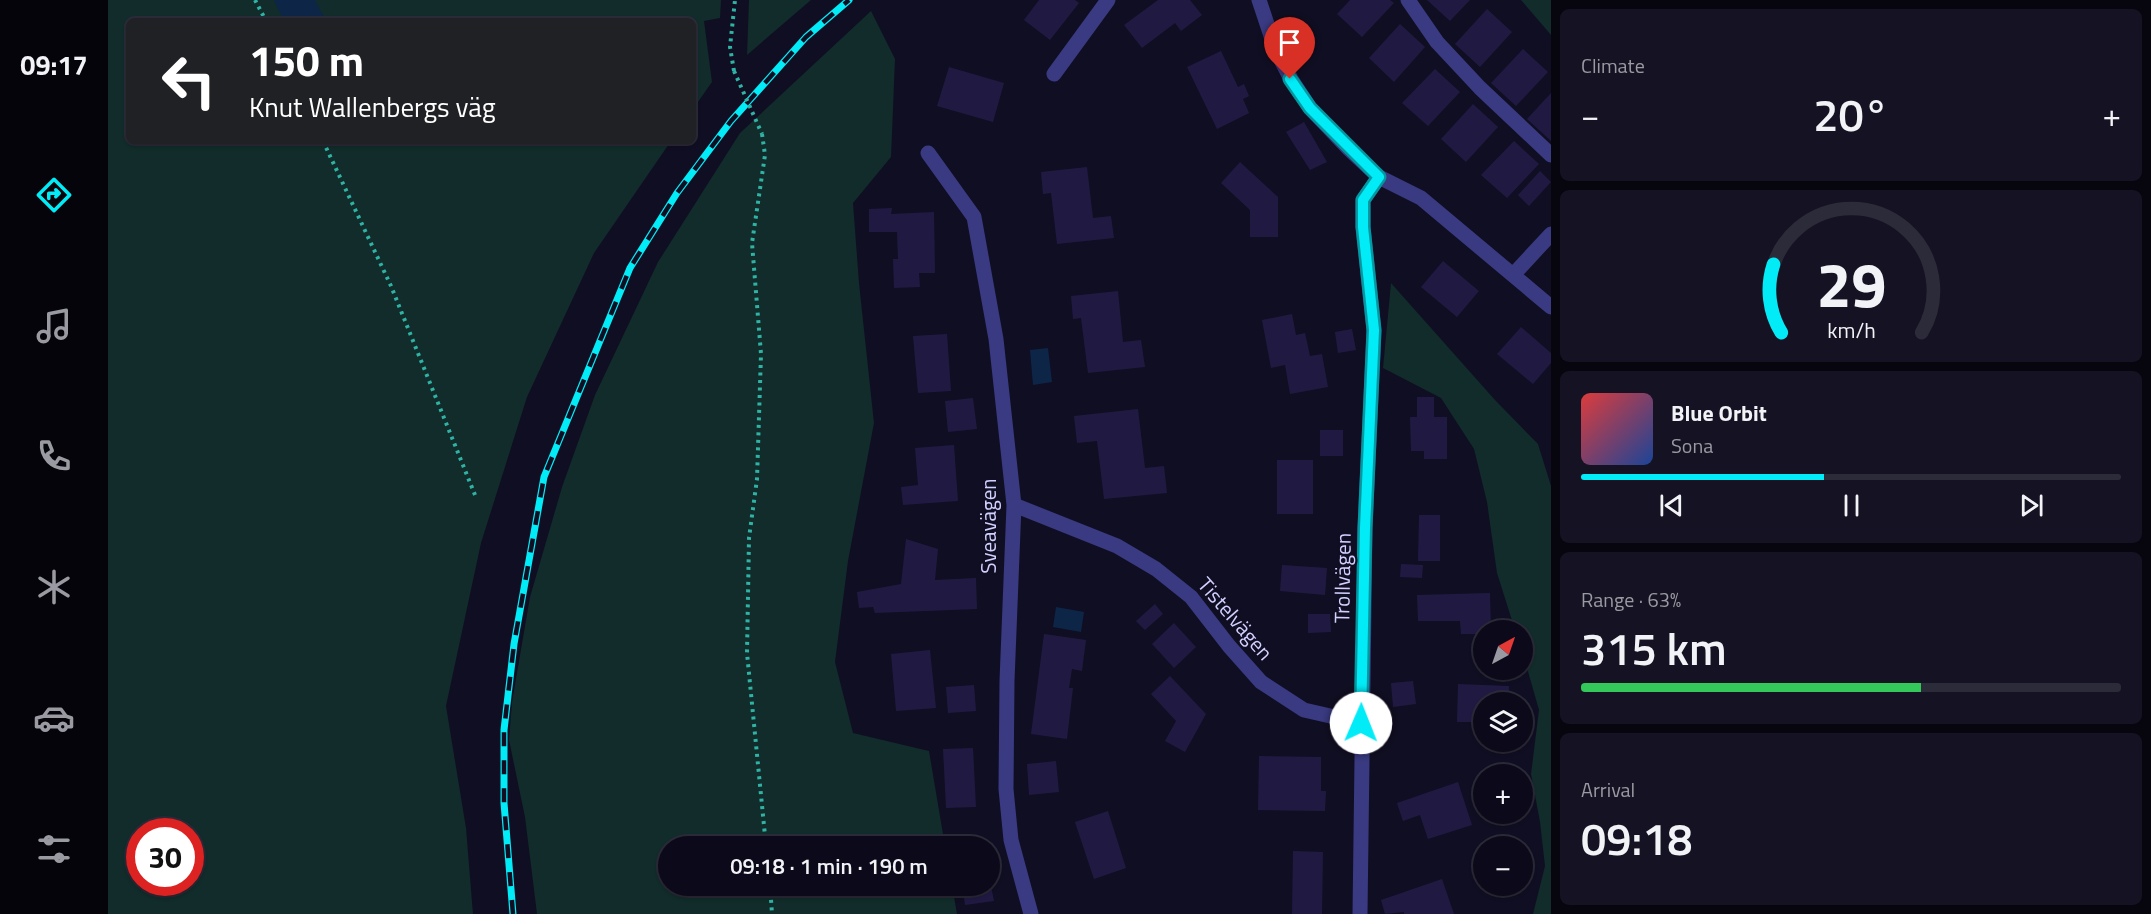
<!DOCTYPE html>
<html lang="en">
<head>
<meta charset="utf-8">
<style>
  :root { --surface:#0c0a1a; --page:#151323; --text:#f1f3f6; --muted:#9a9aa2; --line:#2c2b39; --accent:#02ecf8 }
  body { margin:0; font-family:"Titillium Web",sans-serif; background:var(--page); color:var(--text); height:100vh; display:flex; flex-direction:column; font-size:22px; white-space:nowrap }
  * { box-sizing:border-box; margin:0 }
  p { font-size:20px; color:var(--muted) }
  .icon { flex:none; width:33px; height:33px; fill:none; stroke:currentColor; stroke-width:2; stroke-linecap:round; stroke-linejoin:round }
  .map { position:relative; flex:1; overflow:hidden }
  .drawer { display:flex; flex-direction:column; gap:9px; padding:9px; background:#07060e; width:600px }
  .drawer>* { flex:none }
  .guide { position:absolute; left:18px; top:18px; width:570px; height:126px; border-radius:9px; box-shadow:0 2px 4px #0004,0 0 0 2px var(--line); background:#202124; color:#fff; overflow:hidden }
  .needle { width:39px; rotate:40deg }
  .buttons { position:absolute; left:1365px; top:620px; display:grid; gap:12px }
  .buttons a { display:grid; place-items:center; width:60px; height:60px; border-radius:50%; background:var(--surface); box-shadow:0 2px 4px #0004,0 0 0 2px var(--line); font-size:30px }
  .speed { position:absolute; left:18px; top:818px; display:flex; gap:12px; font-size:30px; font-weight:700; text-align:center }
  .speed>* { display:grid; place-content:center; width:78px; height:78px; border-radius:50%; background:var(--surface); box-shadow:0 2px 4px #0004,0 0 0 2px var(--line); line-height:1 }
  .speed .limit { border:9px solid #d22; background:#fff; color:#111 }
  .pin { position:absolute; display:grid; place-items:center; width:51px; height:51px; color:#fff; margin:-62px -26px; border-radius:50% 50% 50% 0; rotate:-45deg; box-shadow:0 0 6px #0007 }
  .pin .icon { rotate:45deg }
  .me { position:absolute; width:66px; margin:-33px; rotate:1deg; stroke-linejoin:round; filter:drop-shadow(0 0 4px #0008) }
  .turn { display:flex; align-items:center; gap:21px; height:126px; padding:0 24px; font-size:27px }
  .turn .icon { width:78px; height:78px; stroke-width:2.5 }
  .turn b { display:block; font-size:42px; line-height:51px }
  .big { font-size:45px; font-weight:600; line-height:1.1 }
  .drawer .card { flex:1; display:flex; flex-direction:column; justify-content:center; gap:9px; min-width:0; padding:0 21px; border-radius:9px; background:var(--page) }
  .drawer .dial { align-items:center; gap:0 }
  .dial svg { height:156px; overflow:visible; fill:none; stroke:var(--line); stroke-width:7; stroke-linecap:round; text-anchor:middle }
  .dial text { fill:var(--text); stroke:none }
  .song { display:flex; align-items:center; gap:18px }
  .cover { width:72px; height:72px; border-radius:9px; background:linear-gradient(135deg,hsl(0 70% 55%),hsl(220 70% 35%)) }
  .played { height:6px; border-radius:3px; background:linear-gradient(90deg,var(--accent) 45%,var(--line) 45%) }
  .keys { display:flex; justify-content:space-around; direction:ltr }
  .heat { display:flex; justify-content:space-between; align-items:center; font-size:33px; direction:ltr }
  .charge { height:9px; border-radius:4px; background:linear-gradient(90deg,#34c759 63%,var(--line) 0) }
  .trip { position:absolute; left:550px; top:836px; width:342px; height:60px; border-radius:30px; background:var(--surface); box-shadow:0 2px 4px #0004,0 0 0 2px var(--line); font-weight:600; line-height:60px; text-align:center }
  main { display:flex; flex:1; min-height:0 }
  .menu { display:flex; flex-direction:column; width:108px; justify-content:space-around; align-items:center; background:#05040a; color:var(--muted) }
  .menu .icon { width:42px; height:42px }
  .menu .active { color:var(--accent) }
  .menu b { font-size:27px; color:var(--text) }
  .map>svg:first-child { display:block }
</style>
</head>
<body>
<main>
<nav class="menu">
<b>09:17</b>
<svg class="icon active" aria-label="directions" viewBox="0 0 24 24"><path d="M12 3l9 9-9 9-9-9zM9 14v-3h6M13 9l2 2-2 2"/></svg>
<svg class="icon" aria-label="music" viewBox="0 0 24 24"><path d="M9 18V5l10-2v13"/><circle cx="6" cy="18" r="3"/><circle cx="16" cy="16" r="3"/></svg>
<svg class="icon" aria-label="phone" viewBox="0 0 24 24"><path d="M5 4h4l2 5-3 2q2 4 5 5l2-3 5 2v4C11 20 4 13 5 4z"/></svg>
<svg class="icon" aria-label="climate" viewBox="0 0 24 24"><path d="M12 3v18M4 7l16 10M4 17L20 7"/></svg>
<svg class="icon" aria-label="car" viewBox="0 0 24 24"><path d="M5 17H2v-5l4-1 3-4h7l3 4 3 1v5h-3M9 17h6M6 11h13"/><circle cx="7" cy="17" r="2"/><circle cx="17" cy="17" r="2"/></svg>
<svg class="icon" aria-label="filters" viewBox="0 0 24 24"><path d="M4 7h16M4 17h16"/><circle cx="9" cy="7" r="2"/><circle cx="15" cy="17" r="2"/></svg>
</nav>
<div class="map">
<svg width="1443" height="914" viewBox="0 0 1443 914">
  <rect width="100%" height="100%" fill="#100e22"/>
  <!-- green -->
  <path fill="#112c2a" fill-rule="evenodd" d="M 0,0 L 613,0 L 612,18 L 596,21 L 604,82 L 585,109 L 585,21 L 21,21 L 21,141 L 563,141 L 486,253 L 419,397 L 373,543 L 338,706 L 358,828 L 365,914 L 0,914 ZM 32,831 L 82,831 L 82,882 L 32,882 Z
    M 641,0 L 703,0 L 639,55 Z
    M 1413,0 L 1443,0 L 1443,35 Z
    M 763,11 L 787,59 L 783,157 L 745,203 L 751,283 L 766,423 L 740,561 L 727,662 L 745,733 L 821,751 L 837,846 L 561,846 L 561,885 L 844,885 L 849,914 L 429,914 L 417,817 L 401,740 L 404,702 L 422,597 L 454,487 L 487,395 L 550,262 L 632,133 Z
    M 1283,283 L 1387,400 L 1430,444 L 1443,486 L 1443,914 L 1425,914 L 1437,866 L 1432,822 L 1423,774 L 1431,710 L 1415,654 L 1414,630 L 1407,630 L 1389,573 L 1379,502 L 1366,449 L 1333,398 L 1275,368 Z"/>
  <!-- water -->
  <path fill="#0d2647" d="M 166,0 L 207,0 L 218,21 L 176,21 Z
    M 940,348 L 944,382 L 925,385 L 922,350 Z
    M 948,607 L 976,612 L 973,632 L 945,627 Z"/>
  <!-- building -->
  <path fill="#201a43" d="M 931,0 L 967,0 L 971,3 L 942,40 L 916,20 Z
    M 1050,0 L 1082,0 L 1094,15 L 1073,31 L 1067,23 L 1034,48 L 1016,25 Z
    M 1242,0 L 1282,0 L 1286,3 L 1254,37 L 1229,14 Z
    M 1319,0 L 1362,0 L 1342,21 Z
    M 1379,9 L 1404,32 L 1372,67 L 1347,44 Z
    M 1292,24 L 1317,47 L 1286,82 L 1261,58 Z
    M 1415,49 L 1440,72 L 1408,106 L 1383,83 Z
    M 1113,51 L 1130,87 L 1136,84 L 1141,96 L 1135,99 L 1141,113 L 1109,129 L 1079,67 Z
    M 841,67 L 896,83 L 885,122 L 829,106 Z
    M 1327,69 L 1352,92 L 1320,126 L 1294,103 Z
    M 1443,93 L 1443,141 L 1419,119 Z
    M 1365,104 L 1390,127 L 1358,162 L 1333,139 Z
    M 1196,122 L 1219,162 L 1202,170 L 1178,132 Z
    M 1406,141 L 1431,164 L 1399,198 L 1373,175 Z
    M 1132,162 L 1170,197 L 1170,237 L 1142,237 L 1142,210 L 1113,183 Z
    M 979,167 L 985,218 L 1003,216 L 1006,238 L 949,244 L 943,193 L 935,194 L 933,172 Z
    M 1432,171 L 1443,182 L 1421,206 L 1410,195 Z
    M 784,208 L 783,214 L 826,212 L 827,273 L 811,273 L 812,287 L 786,288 L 785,259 L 790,259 L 789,232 L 761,232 L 761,209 Z
    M 1335,261 L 1371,291 L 1349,317 L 1313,287 Z
    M 1010,291 L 1015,342 L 1033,340 L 1037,367 L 980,373 L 973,318 L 965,319 L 963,296 Z
    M 1184,314 L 1188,335 L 1197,333 L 1202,356 L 1214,354 L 1220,387 L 1182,394 L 1177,365 L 1163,368 L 1154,320 Z
    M 1413,327 L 1443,353 L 1443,363 L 1425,384 L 1389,354 Z
    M 1244,329 L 1248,350 L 1230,353 L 1227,332 Z
    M 839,334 L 843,391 L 810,393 L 805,336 Z
    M 1309,397 L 1326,397 L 1326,417 L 1339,417 L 1339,459 L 1316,459 L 1316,451 L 1303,451 L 1302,417 L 1309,417 Z
    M 865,398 L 869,429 L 840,432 L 837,401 Z
    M 1030,409 L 1037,468 L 1056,466 L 1059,493 L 996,499 L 989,441 L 969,443 L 966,416 Z
    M 1212,430 L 1235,430 L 1235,456 L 1212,456 Z
    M 846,445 L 850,501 L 795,505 L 793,487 L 810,485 L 807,448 Z
    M 1169,460 L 1205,460 L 1205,514 L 1169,514 Z
    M 1311,515 L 1332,515 L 1332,561 L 1310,561 Z
    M 798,539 L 830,549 L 827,580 L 868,578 L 869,609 L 767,613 L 765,607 L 751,608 L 749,592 L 793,584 Z
    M 1293,564 L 1315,565 L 1314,578 L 1292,577 Z
    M 1174,565 L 1219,568 L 1217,595 L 1172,591 Z
    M 1382,593 L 1383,630 L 1376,630 L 1376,634 L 1353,634 L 1352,621 L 1310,621 L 1309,595 Z
    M 1047,604 L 1055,614 L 1037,630 L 1028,621 Z
    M 1200,614 L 1222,614 L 1223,632 L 1200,633 Z
    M 1066,623 L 1088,647 L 1066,668 L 1044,644 Z
    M 936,634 L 978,640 L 974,671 L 964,669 L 961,688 L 965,688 L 959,739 L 923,734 Z
    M 822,650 L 828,708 L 788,711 L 783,654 Z
    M 1062,676 L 1098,714 L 1077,752 L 1057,741 L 1068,721 L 1043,694 Z
    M 1305,681 L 1308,704 L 1285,707 L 1283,683 Z
    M 1350,684 L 1401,686 L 1400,702 L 1376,702 L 1376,722 L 1349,722 Z
    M 866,685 L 868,711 L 840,713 L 838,687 Z
    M 865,748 L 868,807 L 838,808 L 835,749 Z
    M 1151,756 L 1213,757 L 1213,791 L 1218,791 L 1217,811 L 1150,810 Z
    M 948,761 L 951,792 L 921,795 L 919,764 Z
    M 1350,782 L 1364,825 L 1320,839 L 1312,815 L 1295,821 L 1289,803 Z
    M 1000,811 L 1018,868 L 986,879 L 967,822 Z
    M 1185,851 L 1215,852 L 1214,914 L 1184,914 Z
    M 1334,879 L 1346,914 L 1296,914 L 1296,912 L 1277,914 L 1273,900 Z
    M 882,881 L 886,901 L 857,905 L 854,885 L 882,885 Z"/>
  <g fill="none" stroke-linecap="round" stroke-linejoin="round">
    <!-- path -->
    <path stroke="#2fb3a4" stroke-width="4" stroke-dasharray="3 4.5" stroke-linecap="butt" d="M 147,0 L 158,21
      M 626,71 L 622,47 L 627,0
      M 654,134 L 657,155 L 644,243 L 653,354 L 649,479 L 641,538 L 639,653 L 658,846
      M 215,141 L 283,286 L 367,495
      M 662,885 L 664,914"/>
    <!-- minor -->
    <path stroke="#393a81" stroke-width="15" d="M 1151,0 L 1167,48 L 1183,79 L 1202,108 L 1241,149 L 1271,177 L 1313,198 L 1443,307
      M 1300,0 L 1329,42 L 1372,88 L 1443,155
      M 946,74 L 1000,0
      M 820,153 L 866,217 L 888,339 L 906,505 L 899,681 L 898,789 L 903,840 L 923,914
      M 1405,275 L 1443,234
      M 906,505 L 1009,546 L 1048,569 L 1083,597 L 1121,646 L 1153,682 L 1196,710 L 1253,723
      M 1252,914 L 1257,528 L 1266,331 L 1255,227 L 1255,200 L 1271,177"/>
    <defs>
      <path id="rail" d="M 405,914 L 396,803 L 396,730 L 406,644 L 436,477 L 522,268 L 569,193 L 623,121 L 698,37 L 741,0"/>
    </defs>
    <!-- rail casing -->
    <use href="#rail" stroke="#02ecf8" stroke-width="7"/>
    <!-- rail -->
    <use href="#rail" stroke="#100e22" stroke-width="4.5" stroke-dasharray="14" stroke-linecap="butt"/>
    <!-- path-bridge -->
    <path stroke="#2fb3a4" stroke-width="4" stroke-dasharray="3 4.5" stroke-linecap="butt" d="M 626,71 L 654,134"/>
  </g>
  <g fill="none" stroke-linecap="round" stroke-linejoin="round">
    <defs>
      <path id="route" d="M 1182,79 L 1202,108 L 1271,177 L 1255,200 L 1255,227 L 1266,330 L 1257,528 L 1253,723"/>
    </defs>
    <!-- route casing -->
    <use href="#route" stroke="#0199a1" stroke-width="15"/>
    <!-- route -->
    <use href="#route" stroke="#02ecf8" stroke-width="10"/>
  </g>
  <g text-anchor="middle" stroke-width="4.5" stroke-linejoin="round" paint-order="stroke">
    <!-- street labels -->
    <g font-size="21" fill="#d2d0ff" stroke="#100e22">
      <text transform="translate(881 526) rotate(-90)" y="7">Sveavägen</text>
      <text transform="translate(1235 578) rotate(-89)" y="7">Trollvägen</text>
      <text transform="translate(1127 619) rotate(49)" y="7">Tistelvägen</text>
    </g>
  </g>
</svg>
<div class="buttons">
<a><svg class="needle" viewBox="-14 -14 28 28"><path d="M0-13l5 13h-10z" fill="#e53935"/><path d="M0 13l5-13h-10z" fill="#9a9aa2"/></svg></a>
<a><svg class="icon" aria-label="layers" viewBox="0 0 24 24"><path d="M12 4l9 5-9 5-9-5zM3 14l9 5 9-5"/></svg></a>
<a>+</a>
<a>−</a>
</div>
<div class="speed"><div class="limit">30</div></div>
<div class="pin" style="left:1182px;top:79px;background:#d93025"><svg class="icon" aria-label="arrive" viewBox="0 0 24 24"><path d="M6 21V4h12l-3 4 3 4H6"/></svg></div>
<svg class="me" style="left:1253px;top:723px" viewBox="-20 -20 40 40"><circle r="19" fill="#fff"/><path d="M0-13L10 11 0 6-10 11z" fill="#02ecf8"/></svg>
<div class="trip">09:18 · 1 min · 190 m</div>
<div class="guide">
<div class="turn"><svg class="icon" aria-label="left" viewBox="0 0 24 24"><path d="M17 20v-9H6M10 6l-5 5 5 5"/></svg><div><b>150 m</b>Knut Wallenbergs väg</div></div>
</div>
</div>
<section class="drawer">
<div class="card"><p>Climate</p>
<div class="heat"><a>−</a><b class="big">20°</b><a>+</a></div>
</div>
<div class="card dial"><svg viewBox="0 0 100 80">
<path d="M14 69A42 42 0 1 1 86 69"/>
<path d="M14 69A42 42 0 0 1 10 34" stroke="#02ecf8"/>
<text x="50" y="56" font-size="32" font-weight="700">29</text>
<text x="50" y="72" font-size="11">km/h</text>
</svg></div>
<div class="card">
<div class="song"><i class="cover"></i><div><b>Blue Orbit</b><p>Sona</p></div></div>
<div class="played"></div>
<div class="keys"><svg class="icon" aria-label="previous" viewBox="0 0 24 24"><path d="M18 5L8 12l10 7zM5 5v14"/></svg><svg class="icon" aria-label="pause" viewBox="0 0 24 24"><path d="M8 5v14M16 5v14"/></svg><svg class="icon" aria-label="next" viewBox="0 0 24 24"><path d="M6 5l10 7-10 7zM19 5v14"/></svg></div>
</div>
<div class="card"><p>Range · 63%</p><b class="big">315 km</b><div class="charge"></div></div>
<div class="card"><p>Arrival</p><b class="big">09:18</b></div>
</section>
</main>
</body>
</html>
